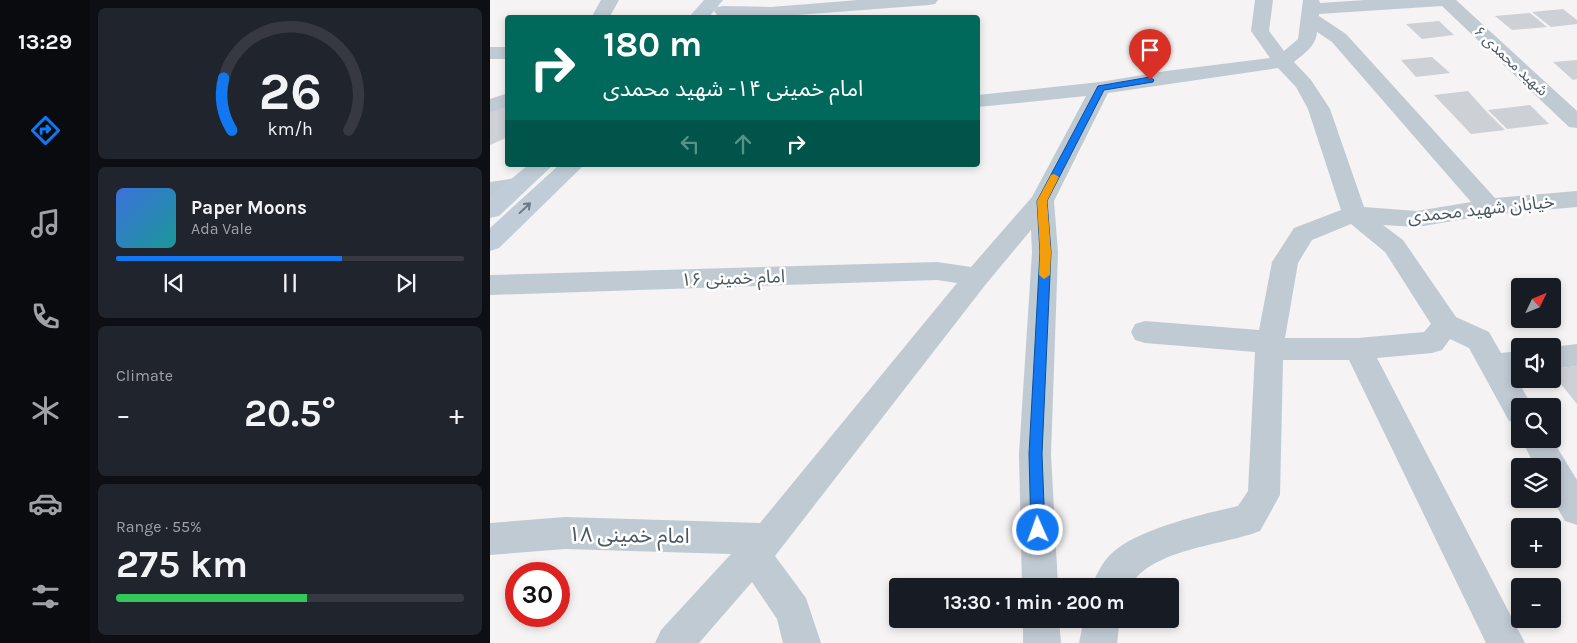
<!DOCTYPE html>
<html lang="en">
<head>
<meta charset="utf-8">
<style>
  :root { --surface:#171b24; --page:#20242c; --text:#f1f3f6; --muted:#9ea1a6; --line:#363941; --accent:#1178f1 }
  body { margin:0; font-family:Karla,"Noto Sans Arabic",sans-serif; background:var(--page); color:var(--text); height:100vh; display:flex; flex-direction:column; font-size:19px; white-space:nowrap }
  * { box-sizing:border-box; margin:0 }
  p { font-size:16px; color:var(--muted) }
  .icon { flex:none; width:28px; height:28px; fill:none; stroke:currentColor; stroke-width:2; stroke-linecap:round; stroke-linejoin:round }
  .map { position:relative; flex:1; overflow:hidden }
  .drawer { display:flex; flex-direction:column; gap:8px; padding:8px; background:#0d0f14; width:400px }
  .drawer>* { flex:none }
  .guide { position:absolute; left:15px; top:15px; width:475px; height:152px; border-radius:5px; box-shadow:0 2px 8px #0003; background:#00695c; color:#fff; overflow:hidden }
  .needle { width:32px; rotate:47deg }
  .controls { position:absolute; left:1021px; top:278px; display:grid; gap:10px }
  .controls a { display:grid; place-items:center; width:50px; height:50px; border-radius:5px; background:var(--surface); box-shadow:0 2px 8px #0003; font-size:25px }
  .speed { position:absolute; left:15px; top:562px; display:flex; gap:10px; font-size:25px; font-weight:700; text-align:center }
  .speed>* { display:grid; place-content:center; width:65px; height:65px; border-radius:50%; background:var(--surface); box-shadow:0 2px 8px #0003; line-height:1 }
  .speed .limit { border:8px solid #d22; background:#fff; color:#111 }
  .pin { position:absolute; display:grid; place-items:center; width:42px; height:42px; color:#fff; margin:-51px -21px; border-radius:50% 50% 50% 0; rotate:-45deg; box-shadow:0 0 5px #0007 }
  .pin .icon { rotate:45deg }
  .me { position:absolute; width:55px; margin:-28px; rotate:358deg; stroke-linejoin:round; filter:drop-shadow(0 0 4px #0008) }
  .turn { display:flex; align-items:center; gap:18px; height:105px; padding:0 15px; font-size:22px }
  .turn .icon { width:65px; height:65px; stroke-width:2.5 }
  .turn b { display:block; font-size:35px; line-height:42px }
  .lanes { display:flex; align-items:center; height:48px; padding:0 15px; background:#0003; justify-content:center; gap:25px; direction:ltr }
  .lanes .off { opacity:.35 }
  .big { font-size:38px; font-weight:700; line-height:1.1 }
  .drawer .widget { flex:1; display:flex; flex-direction:column; justify-content:center; gap:8px; min-width:0; padding:0 18px; border-radius:8px; background:var(--page) }
  .drawer .dial { align-items:center; gap:0 }
  .dial svg { height:130px; overflow:visible; fill:none; stroke:var(--line); stroke-width:7; stroke-linecap:round; text-anchor:middle }
  .dial text { fill:var(--text); stroke:none }
  .song { display:flex; align-items:center; gap:15px }
  .cover { width:60px; height:60px; border-radius:8px; background:linear-gradient(135deg,hsl(220 70% 55%),hsl(180 70% 35%)) }
  .played { height:5px; border-radius:2px; background:linear-gradient(90deg,var(--accent) 65%,var(--line) 65%) }
  .keys { display:flex; justify-content:space-around; direction:ltr }
  .heat { display:flex; justify-content:space-between; align-items:center; font-size:28px; direction:ltr }
  .charge { height:8px; border-radius:4px; background:linear-gradient(90deg,#34c759 55%,var(--line) 0) }
  .trip { position:absolute; left:399px; top:578px; width:290px; height:50px; border-radius:5px; background:var(--surface); box-shadow:0 2px 8px #0003; font-weight:700; line-height:50px; text-align:center }
  main { display:flex; flex:1; min-height:0 }
  .dock { display:flex; flex-direction:column; width:90px; justify-content:space-around; align-items:center; background:#090b0e; color:var(--muted) }
  .dock .icon { width:35px; height:35px }
  .dock .active { color:var(--accent) }
  .dock b { font-size:22px; color:var(--text) }
  .map>svg:first-child { display:block }
</style>
</head>
<body>
<main>
<nav class="dock">
<b>13:29</b>
<svg class="icon active" aria-label="directions" viewBox="0 0 24 24"><path d="M12 3l9 9-9 9-9-9zM9 14v-3h6M13 9l2 2-2 2"/></svg>
<svg class="icon" aria-label="music" viewBox="0 0 24 24"><path d="M9 18V5l10-2v13"/><circle cx="6" cy="18" r="3"/><circle cx="16" cy="16" r="3"/></svg>
<svg class="icon" aria-label="phone" viewBox="0 0 24 24"><path d="M5 4h4l2 5-3 2q2 4 5 5l2-3 5 2v4C11 20 4 13 5 4z"/></svg>
<svg class="icon" aria-label="climate" viewBox="0 0 24 24"><path d="M12 3v18M4 7l16 10M4 17L20 7"/></svg>
<svg class="icon" aria-label="car" viewBox="0 0 24 24"><path d="M5 17H2v-5l4-1 3-4h7l3 4 3 1v5h-3M9 17h6M6 11h13"/><circle cx="7" cy="17" r="2"/><circle cx="17" cy="17" r="2"/></svg>
<svg class="icon" aria-label="filters" viewBox="0 0 24 24"><path d="M4 7h16M4 17h16"/><circle cx="9" cy="7" r="2"/><circle cx="15" cy="17" r="2"/></svg>
</nav>
<section class="drawer">
<div class="widget dial"><svg viewBox="0 0 100 80">
<path d="M14 69A42 42 0 1 1 86 69"/>
<path d="M14 69A42 42 0 0 1 9 37" stroke="#1178f1"/>
<text x="50" y="56" font-size="32" font-weight="700">26</text>
<text x="50" y="72" font-size="11">km/h</text>
</svg></div>
<div class="widget">
<div class="song"><i class="cover"></i><div><b>Paper Moons</b><p>Ada Vale</p></div></div>
<div class="played"></div>
<div class="keys"><svg class="icon" aria-label="previous" viewBox="0 0 24 24"><path d="M18 5L8 12l10 7zM5 5v14"/></svg><svg class="icon" aria-label="pause" viewBox="0 0 24 24"><path d="M8 5v14M16 5v14"/></svg><svg class="icon" aria-label="next" viewBox="0 0 24 24"><path d="M6 5l10 7-10 7zM19 5v14"/></svg></div>
</div>
<div class="widget"><p>Climate</p>
<div class="heat"><a>−</a><b class="big">20.5°</b><a>+</a></div>
</div>
<div class="widget"><p>Range · 55%</p><b class="big">275 km</b><div class="charge"></div></div>
</section>
<div class="map">
<svg width="1087" height="643" viewBox="0 0 1087 643">
  <rect width="100%" height="100%" fill="#f5f3f3"/>
  <!-- building -->
  <path fill="#cdd0d5" d="M 1073,9 L 1087,20 L 1087,24 L 1061,27 L 1042,12 Z
    M 1040,13 L 1057,27 L 1022,30 L 1005,16 Z
    M 949,21 L 964,35 L 932,39 L 916,24 Z
    M 942,57 L 960,73 L 926,77 L 911,60 Z
    M 1087,60 L 1087,79 L 1083,80 L 1063,62 Z
    M 978,91 L 995,110 L 1015,130 L 981,134 L 944,95 Z
    M 18,102 L 18,137 L 0,145 L 0,110 Z
    M 1040,105 L 1059,124 L 1017,129 L 998,110 Z
    M 1087,366 L 1087,404 L 1062,373 L 1062,369 Z"/>
  <g fill="none" stroke-linecap="round" stroke-linejoin="round">
    <!-- minor -->
    <path fill="#c0cad3" fill-rule="evenodd" d="M 111,0 L 129,0 L 119,18 L 101,18 Z
      M 368,0 L 448,0 L 445,4 L 439,5 L 281,17 L 233,16 L 227,15 L 224,11 L 227,7 L 233,6 L 281,7 Z
      M 765,0 L 783,0 L 779,31 L 794,51 L 808,39 L 813,0 L 829,0 L 830,3 L 875,0 L 966,0 L 1087,111 L 1087,128 L 1079,127 L 952,6 L 829,14 L 829,16 L 856,34 L 1005,198 L 1087,191 L 1087,207 L 999,215 L 927,227 L 893,225 L 913,240 L 966,317 L 999,332 L 1011,353 L 1030,351 L 1030,373 L 1024,374 L 1042,406 L 1030,406 L 1030,425 L 1019,421 L 979,348 L 960,339 L 952,350 L 942,353 L 887,358 L 1035,643 L 996,643 L 859,360 L 793,360 L 790,495 L 770,531 C 732,546 663,548 640,586 L 602,586 C 606,575 613,561 622,553 C 648,529 713,514 748,506 L 758,491 L 765,352 L 655,343 L 645,340 L 641,332 L 645,324 L 655,321 L 769,330 L 782,262 L 804,228 L 851,210 L 818,109 L 806,87 L 788,68 L 618,93 L 564,201 L 568,252 L 561,454 L 568,586 L 532,586 L 529,454 L 542,252 L 541,230 L 496,284 L 285,556 L 316,598 L 331,643 L 293,643 L 287,619 L 262,582 L 209,643 L 165,643 L 171,630 L 241,554 L 75,549 L 0,555 L 0,523 L 75,517 L 270,523 L 467,283 L 447,280 L 0,295 L 0,275 L 447,262 L 481,267 L 542,197 L 596,96 L 488,107 L 488,95 L 610,82 L 676,71 L 780,58 L 761,31 ZM 827,32 L 842,42 L 981,202 L 927,211 L 874,207 L 840,109 L 821,80 L 804,62 C 815,53 826,46 827,32 ZM 861,224 L 895,252 L 941,324 L 934,332 L 868,338 L 795,338 L 808,263 L 822,240 Z
      M 0,47 L 18,47 L 18,59 L 0,59 Z
      M 18,93 L 18,106 L 0,112 L 0,99 Z
      M 26,178 L 34,181 L 38,186 L 34,191 L 0,198 L 0,182 Z
      M 1087,344 L 1087,366 L 1062,369 L 1062,347 Z
      M 1031,439 L 1062,439 L 1087,480 L 1087,525 L 1075,521 L 1062,499 L 1062,466 L 1045,466 Z
      M 533,619 L 569,619 L 571,643 L 533,643 Z
      M 594,619 L 630,619 L 627,643 L 589,643 Z"/>
    <!-- secondary -->
    <path fill="#c0ccd7" fill-rule="evenodd" d="M 214,0 L 233,0 L 218,18 L 198,18 Z
      M 38,165 L 63,165 L 9,216 L 0,218 L 0,197 Z
      M 69,165 L 94,165 L 9,248 L 0,251 L 0,228 Z"/>
  </g>
  <!-- one-way arrows -->
  <defs><path id="oneway-shaft" d="M-6 0H5M1.5-3L5.5 0L1.5 3" fill="none" stroke-width="1.6" stroke-linecap="round" stroke-linejoin="round" transform="scale(1.25)"/></defs>
  <use stroke="#6d7a85" href="#oneway-shaft" transform="translate(35 208) rotate(-43)"/>
  <!-- route -->
  <path fill="#1178f1" stroke="#0b4e9d" d="M 660,77 L 664,80 L 663,82 L 614,90 L 557,201 L 561,252 L 552,454 L 555,530 L 553,534 L 548,536 L 543,534 L 541,530 L 539,454 L 550,252 L 547,201 L 608,86 Z"/>
  <!-- slow -->
  <path fill="#f59e0b" d="M 564,174 L 569,177 L 557,201 L 561,252 L 560,275 L 554,279 L 549,275 L 550,252 L 547,201 L 561,175 Z"/>
  <g text-anchor="middle" stroke-width="5" stroke-linejoin="round" paint-order="stroke">
    <!-- far-street labels -->
    <g font-size="15" fill="#495762" stroke="#fff">
      <text transform="translate(1021 61) rotate(43)" y="5">شهید محمدی ۶</text>
    </g>
    <!-- street labels -->
    <g font-size="18" fill="#495762" stroke="#fff">
      <text transform="translate(991 209) rotate(-6)" y="6">خیابان شهید محمدی</text>
      <text transform="translate(243 278) rotate(-2)" y="6">امام خمینی ۱۶</text>
    </g>
    <!-- near-street labels -->
    <g font-size="21" fill="#495762" stroke="#fff">
      <text transform="translate(139 535) rotate(1)" y="7">امام خمینی ۱۸</text>
    </g>
  </g>
</svg>
<div class="controls">
<a><svg class="needle" viewBox="-14 -14 28 28"><path d="M0-13l5 13h-10z" fill="#e53935"/><path d="M0 13l5-13h-10z" fill="#9ea1a6"/></svg></a>
<a><svg class="icon" aria-label="sound" viewBox="0 0 24 24"><path d="M4 9h4l5-4v14l-5-4H4zM17 9q2 3 0 6"/></svg></a>
<a><svg class="icon" aria-label="search" viewBox="0 0 24 24"><circle cx="10" cy="10" r="6"/><path d="M15 15l6 6"/></svg></a>
<a><svg class="icon" aria-label="layers" viewBox="0 0 24 24"><path d="M12 4l9 5-9 5-9-5zM3 14l9 5 9-5"/></svg></a>
<a>+</a>
<a>−</a>
</div>
<div class="speed"><div class="limit">30</div></div>
<div class="pin" style="left:660px;top:80px;background:#d93025"><svg class="icon" aria-label="arrive" viewBox="0 0 24 24"><path d="M6 21V4h12l-3 4 3 4H6"/></svg></div>
<svg class="me" style="left:548px;top:530px" viewBox="-20 -20 40 40"><circle r="17" fill="#1178f1" stroke="#fff" stroke-width="3"/><path d="M0-11L8 9 0 5-8 9z" fill="#fff"/></svg>
<div class="trip">13:30 · 1 min · 200 m</div>
<div class="guide">
<div class="turn"><svg class="icon" aria-label="right" viewBox="0 0 24 24"><path d="M7 20v-9h11M14 6l5 5-5 5"/></svg><div><b>180 m</b>امام خمینی ۱۴- شهید محمدی</div></div>
<div class="lanes"><svg class="icon off" aria-label="left" viewBox="0 0 24 24"><path d="M17 20v-9H6M10 6l-5 5 5 5"/></svg><svg class="icon off" aria-label="ahead" viewBox="0 0 24 24"><path d="M12 20V5M6 11l6-6 6 6"/></svg><svg class="icon" aria-label="right" viewBox="0 0 24 24"><path d="M7 20v-9h11M14 6l5 5-5 5"/></svg></div>
</div>
</div>
</main>
</body>
</html>
